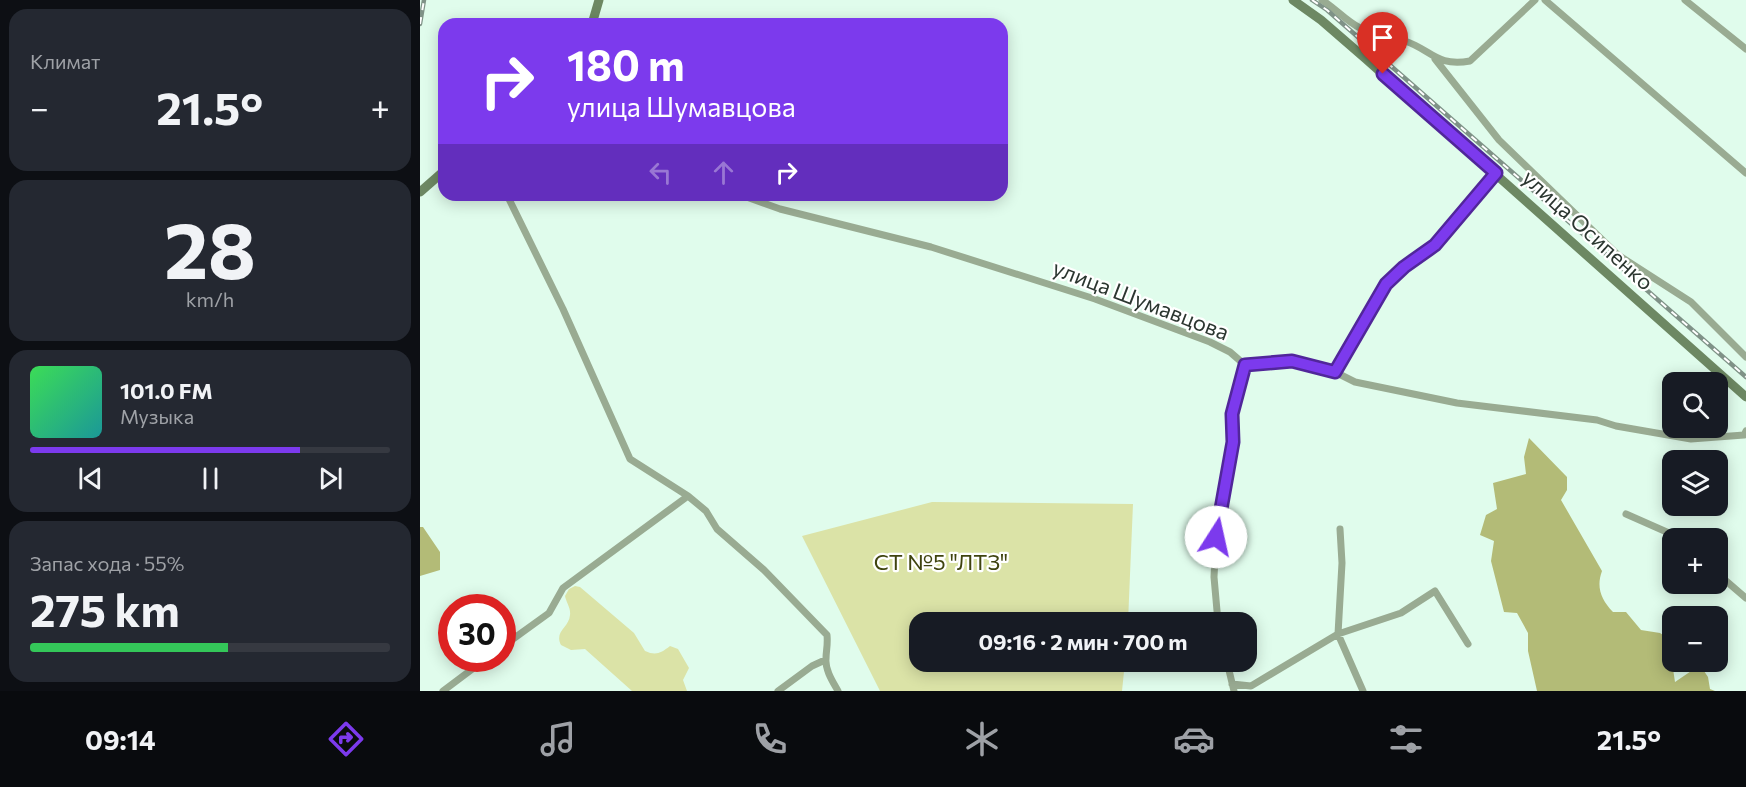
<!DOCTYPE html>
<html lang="ru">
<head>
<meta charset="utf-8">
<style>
  :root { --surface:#171b24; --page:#242831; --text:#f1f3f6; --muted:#9ea1a6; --line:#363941; --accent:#7c3aed }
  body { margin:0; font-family:Commissioner,sans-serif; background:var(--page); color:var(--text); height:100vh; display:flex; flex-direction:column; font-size:22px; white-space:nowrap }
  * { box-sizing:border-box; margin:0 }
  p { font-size:20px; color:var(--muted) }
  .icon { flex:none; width:33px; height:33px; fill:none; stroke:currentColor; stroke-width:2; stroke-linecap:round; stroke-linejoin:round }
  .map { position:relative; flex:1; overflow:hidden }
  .details { display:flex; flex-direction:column; gap:9px; padding:9px; background:#0d0f14; width:420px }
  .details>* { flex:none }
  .banner { position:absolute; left:18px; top:18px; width:570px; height:183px; border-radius:18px; box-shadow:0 3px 15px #0003; background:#7c3aed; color:#fff; overflow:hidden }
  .tools { position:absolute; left:1242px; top:372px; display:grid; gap:12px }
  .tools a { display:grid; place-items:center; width:66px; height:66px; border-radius:12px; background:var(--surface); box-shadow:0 3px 15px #0003; font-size:30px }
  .speed { position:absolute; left:18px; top:594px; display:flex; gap:12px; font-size:30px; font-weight:700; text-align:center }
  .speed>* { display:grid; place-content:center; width:78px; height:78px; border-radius:50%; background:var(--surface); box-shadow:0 3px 15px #0003; line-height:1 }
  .speed .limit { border:9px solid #d22; background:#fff; color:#111 }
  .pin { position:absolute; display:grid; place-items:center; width:51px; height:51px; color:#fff; margin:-62px -26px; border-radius:50% 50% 50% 0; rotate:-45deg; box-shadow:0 0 6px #0007 }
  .pin .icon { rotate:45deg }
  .me { position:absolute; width:66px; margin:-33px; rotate:10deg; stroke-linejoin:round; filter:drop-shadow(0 0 4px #0008) }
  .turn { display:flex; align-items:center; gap:21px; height:126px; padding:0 30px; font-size:27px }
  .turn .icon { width:78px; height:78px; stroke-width:2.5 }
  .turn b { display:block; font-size:42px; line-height:51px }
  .lanes { display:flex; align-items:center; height:57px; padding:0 30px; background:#0003; justify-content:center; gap:30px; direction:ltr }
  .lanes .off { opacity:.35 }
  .big { font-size:45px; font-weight:700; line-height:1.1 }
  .details .card { flex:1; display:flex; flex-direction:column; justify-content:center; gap:9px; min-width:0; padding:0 21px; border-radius:18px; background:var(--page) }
  .details .dial { align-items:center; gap:0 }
  .dial b { font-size:78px; line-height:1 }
  .song { display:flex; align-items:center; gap:18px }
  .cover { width:72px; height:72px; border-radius:9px; background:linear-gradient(135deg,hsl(130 70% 55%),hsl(180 70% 35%)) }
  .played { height:6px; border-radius:3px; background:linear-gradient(90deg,var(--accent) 75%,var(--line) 75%) }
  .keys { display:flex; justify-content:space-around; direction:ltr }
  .heat { display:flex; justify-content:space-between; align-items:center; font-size:33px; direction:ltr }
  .charge { height:9px; border-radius:4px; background:linear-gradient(90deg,#34c759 55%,var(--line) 0) }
  .trip { position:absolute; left:489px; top:612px; width:348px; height:60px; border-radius:18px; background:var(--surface); box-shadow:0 3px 15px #0003; font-weight:700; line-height:60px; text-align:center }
  .menu { display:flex; height:96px; justify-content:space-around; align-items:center; background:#090b0e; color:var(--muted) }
  .menu .icon { width:42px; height:42px }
  .menu .current { color:var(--accent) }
  .menu b { font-size:27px; color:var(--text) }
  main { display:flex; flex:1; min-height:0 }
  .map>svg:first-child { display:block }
</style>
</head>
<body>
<main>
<section class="details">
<div class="card"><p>Климат</p>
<div class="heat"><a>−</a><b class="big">21.5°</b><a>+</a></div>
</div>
<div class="card dial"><b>28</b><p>km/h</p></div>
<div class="card">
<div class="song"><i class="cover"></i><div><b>101.0 FM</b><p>Музыка</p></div></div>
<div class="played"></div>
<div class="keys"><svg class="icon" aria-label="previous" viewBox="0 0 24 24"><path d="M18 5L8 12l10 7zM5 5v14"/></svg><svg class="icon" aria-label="pause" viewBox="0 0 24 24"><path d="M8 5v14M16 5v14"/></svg><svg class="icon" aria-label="next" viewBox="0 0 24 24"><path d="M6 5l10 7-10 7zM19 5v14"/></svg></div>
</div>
<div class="card"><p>Запас хода · 55%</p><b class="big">275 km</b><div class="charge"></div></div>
</section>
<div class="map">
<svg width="1326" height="691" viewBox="0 0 1326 691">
  <rect width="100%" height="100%" fill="#e0fcec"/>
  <!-- green -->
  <path fill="#dbe3a7" d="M 512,502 L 713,504 L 708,622 L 500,622 L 500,662 L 705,662 L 702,691 L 460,691 L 382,536 Z
    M 155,586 L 160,587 L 214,633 L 225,651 C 236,656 241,653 250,646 L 258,649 L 269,668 L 263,680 L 267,691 L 212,691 L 165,649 L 151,650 L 141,645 C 134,631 149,628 150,615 C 151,608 146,602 145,596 L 149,589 Z"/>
  <!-- forest -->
  <path fill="#b3bb77" d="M 1109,438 L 1147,477 L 1147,490 L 1141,500 L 1182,571 C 1176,587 1181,600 1193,612 L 1206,612 L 1221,630 L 1240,633 L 1252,641 L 1252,662 L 1255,682 L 1280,665 L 1288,677 L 1290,689 L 1295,691 L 1117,691 L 1108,651 L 1108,633 L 1097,613 L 1084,612 L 1071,561 L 1074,541 L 1060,535 L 1066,515 L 1077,509 L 1073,483 L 1106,474 L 1104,457 Z
    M 0,527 L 3,527 L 20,552 L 20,570 L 0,576 Z"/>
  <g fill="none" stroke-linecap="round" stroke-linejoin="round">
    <!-- street -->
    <path stroke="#99ab92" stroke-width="7" d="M 902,0 C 915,8 926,21 940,28 C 954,35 970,36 985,41 C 1012,50 1016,67 1050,61 L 1115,0
      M 1125,0 L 1326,173
      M 1265,0 L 1326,49
      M 1015,59 L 1079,140 L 1198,255 L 1271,302 L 1326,357
      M 87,195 L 143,309 L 210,459 L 268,496 L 286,511 L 297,529 L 344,570 L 407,635 C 408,646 406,650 406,659 C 405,670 413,682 418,691
      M 321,195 L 360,209 L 511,247 L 675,299 L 790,342 L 810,352 L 825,365 L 872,361 L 915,372 L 935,382 L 1037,403 L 1177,420 L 1196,426 L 1271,439 L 1324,435 L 1326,431
      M 915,372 L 966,284 L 984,267 L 1015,245 L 1075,173
      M 1206,514 L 1249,533 L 1255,538
      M 920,529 L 922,563 L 918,634 L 943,691
      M 1298,574 L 1326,598
      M 798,622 L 794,577 L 796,537 L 813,442 L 812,414 L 825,365
      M 82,647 L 129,613 L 143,588 L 268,496
      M 807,662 L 814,691
      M 812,684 L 831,686 L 918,634 L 981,613 L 1015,591 L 1048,644
      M 23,691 L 67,658
      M 358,691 L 392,666 L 405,660"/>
    <!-- secondary -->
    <path stroke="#6d8863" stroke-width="9" d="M 873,0 L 901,20 L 946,59 L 1326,397
      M 172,24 L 179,0
      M 0,192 L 24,171"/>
    <defs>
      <path id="rail" d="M 892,0 L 907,10 L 1326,377
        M 0,24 L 4,0"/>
    </defs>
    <!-- rail casing -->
    <use href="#rail" stroke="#7f9287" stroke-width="4.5"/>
    <!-- rail -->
    <use href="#rail" stroke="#fff" stroke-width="2" stroke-dasharray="7" stroke-linecap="butt"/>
  </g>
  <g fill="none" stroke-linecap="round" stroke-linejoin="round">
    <defs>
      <path id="route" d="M 796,537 L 813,442 L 812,414 L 825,365 L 872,361 L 915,372 L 966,284 L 984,267 L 1015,245 L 1076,173 L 963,74"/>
    </defs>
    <!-- route casing -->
    <use href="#route" stroke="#51269a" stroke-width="15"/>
    <!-- route -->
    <use href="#route" stroke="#7c3aed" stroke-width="10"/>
  </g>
  <g text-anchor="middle" stroke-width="4.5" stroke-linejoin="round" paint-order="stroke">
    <!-- street labels -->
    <g font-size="22" fill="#2b3630" stroke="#fff">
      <text transform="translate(1168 230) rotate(42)" y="8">улица Осипенко</text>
      <text transform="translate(721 300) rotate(21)" y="8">улица Шумавцова</text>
    </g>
    <!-- park labels -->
    <g font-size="22" fill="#3f440f" stroke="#fff">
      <text x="521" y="570">СТ №5 "ЛТЗ"</text>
    </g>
  </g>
</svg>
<div class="tools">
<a><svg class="icon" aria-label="search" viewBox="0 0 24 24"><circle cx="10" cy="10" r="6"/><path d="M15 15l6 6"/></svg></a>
<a><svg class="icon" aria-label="layers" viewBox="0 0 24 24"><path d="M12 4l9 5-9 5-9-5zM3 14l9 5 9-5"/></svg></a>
<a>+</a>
<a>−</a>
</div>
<div class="speed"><div class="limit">30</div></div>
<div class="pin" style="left:963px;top:74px;background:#d93025"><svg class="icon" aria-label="arrive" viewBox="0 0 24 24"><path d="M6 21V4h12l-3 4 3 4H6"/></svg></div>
<svg class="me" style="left:796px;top:537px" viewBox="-20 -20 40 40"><circle r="19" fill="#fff"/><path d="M0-13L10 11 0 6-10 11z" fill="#7c3aed"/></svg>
<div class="trip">09:16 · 2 мин · 700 m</div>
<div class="banner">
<div class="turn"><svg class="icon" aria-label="right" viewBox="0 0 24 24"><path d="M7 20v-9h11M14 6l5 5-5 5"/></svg><div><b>180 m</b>улица Шумавцова</div></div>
<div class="lanes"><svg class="icon off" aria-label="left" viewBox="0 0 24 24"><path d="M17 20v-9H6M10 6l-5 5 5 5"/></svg><svg class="icon off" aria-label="ahead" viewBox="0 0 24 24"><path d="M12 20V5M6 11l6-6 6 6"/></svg><svg class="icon" aria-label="right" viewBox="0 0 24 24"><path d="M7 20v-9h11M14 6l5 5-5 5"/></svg></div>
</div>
</div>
</main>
<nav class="menu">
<b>09:14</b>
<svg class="icon current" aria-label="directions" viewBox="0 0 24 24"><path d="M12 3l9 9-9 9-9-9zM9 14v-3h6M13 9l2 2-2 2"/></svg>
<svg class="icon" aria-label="music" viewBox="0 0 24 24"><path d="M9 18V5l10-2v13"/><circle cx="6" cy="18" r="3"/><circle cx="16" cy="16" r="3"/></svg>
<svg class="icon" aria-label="phone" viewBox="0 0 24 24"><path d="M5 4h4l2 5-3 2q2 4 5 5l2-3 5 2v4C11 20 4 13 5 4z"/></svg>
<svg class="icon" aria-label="climate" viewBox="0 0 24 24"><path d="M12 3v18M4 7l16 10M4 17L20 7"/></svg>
<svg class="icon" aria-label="car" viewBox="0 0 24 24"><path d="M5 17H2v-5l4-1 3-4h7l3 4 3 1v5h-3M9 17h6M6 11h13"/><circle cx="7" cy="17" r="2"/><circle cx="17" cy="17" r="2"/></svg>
<svg class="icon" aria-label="filters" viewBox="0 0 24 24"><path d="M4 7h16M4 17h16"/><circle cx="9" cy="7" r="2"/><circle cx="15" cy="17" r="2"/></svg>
<b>21.5°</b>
</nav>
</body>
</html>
